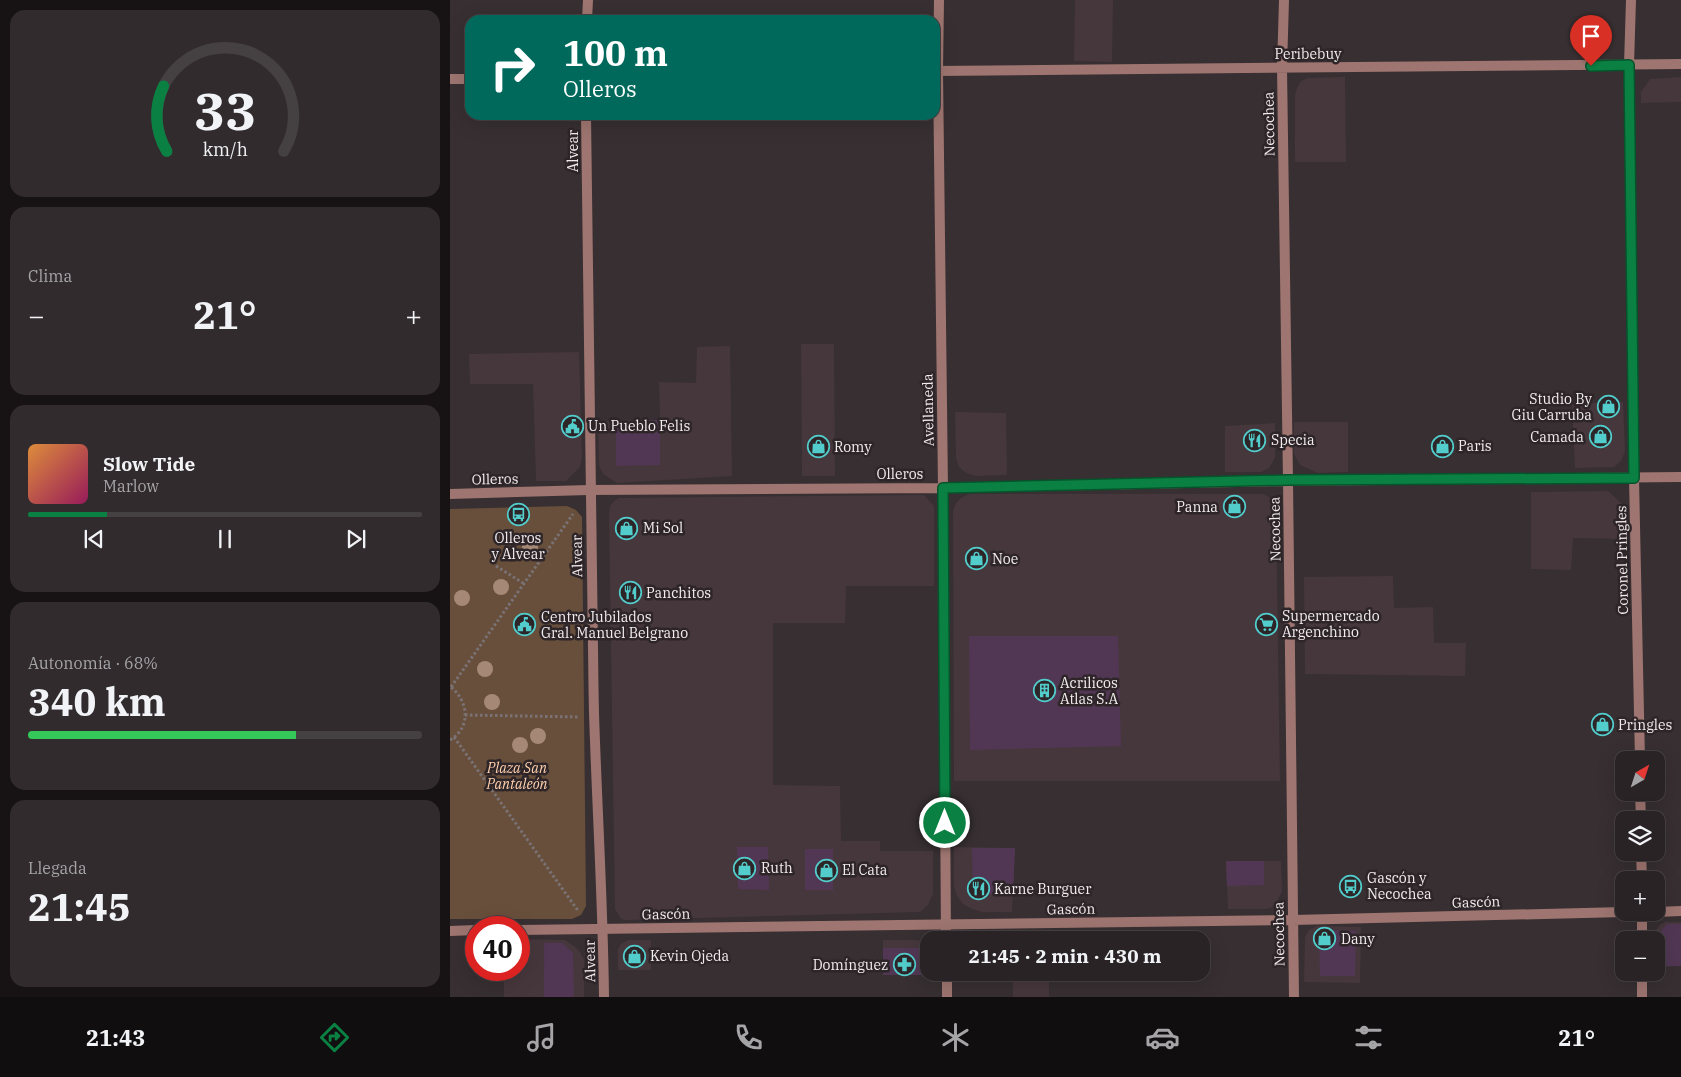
<!DOCTYPE html>
<html lang="es">
<head>
<meta charset="utf-8">
<style>
  :root { --surface:#292325; --page:#312b2d; --text:#f1f3f6; --muted:#a5a4a7; --line:#454042; --accent:#0b8043 }
  body { margin:0; font-family:"IBM Plex Serif",serif; background:var(--page); color:var(--text); height:100vh; display:flex; flex-direction:column; font-size:19px; white-space:nowrap }
  * { box-sizing:border-box; margin:0 }
  p { font-size:16px; color:var(--muted) }
  .icon { flex:none; width:28px; height:28px; fill:none; stroke:currentColor; stroke-width:2; stroke-linecap:round; stroke-linejoin:round }
  .map { position:relative; flex:1; overflow:hidden }
  .side { display:flex; flex-direction:column; gap:10px; padding:10px; background:#171314; width:450px }
  .side>* { flex:none }
  .top-card { position:absolute; left:15px; top:15px; width:475px; height:105px; border-radius:15px; box-shadow:0 5px 20px #0002,0 0 0 1px var(--line); background:#00695c; color:#fff; overflow:hidden }
  .needle { width:32px; rotate:39deg }
  .fabs { position:absolute; left:1165px; top:751px; display:grid; gap:10px }
  .fabs a { display:grid; place-items:center; width:50px; height:50px; border-radius:10px; background:var(--surface); box-shadow:0 5px 20px #0002,0 0 0 1px var(--line); font-size:25px }
  .speed { position:absolute; left:15px; top:916px; display:flex; gap:10px; font-size:25px; font-weight:700; text-align:center }
  .speed>* { display:grid; place-content:center; width:65px; height:65px; border-radius:50%; background:var(--surface); box-shadow:0 5px 20px #0002,0 0 0 1px var(--line); line-height:1 }
  .speed .limit { border:8px solid #d22; background:#fff; color:#111 }
  .pin { position:absolute; display:grid; place-items:center; width:42px; height:42px; color:#fff; margin:-51px -21px; border-radius:50% 50% 50% 0; rotate:-45deg; box-shadow:0 0 5px #0007 }
  .pin .icon { rotate:45deg }
  .me { position:absolute; width:55px; margin:-28px; rotate:0deg; stroke-linejoin:round; filter:drop-shadow(0 0 4px #0008) }
  .turn { display:flex; align-items:center; gap:18px; height:105px; padding:0 15px; font-size:22px }
  .turn .icon { width:65px; height:65px; stroke-width:2.5 }
  .turn b { display:block; font-size:35px; line-height:42px }
  .big { font-size:38px; font-weight:700; line-height:1.1 }
  .side .card { flex:1; display:flex; flex-direction:column; justify-content:center; gap:8px; min-width:0; padding:0 18px; border-radius:15px; background:var(--page) }
  .side .dial { align-items:center; gap:0 }
  .dial svg { height:130px; overflow:visible; fill:none; stroke:var(--line); stroke-width:7; stroke-linecap:round; text-anchor:middle }
  .dial text { fill:var(--text); stroke:none }
  .song { display:flex; align-items:center; gap:15px }
  .cover { width:60px; height:60px; border-radius:8px; background:linear-gradient(135deg,hsl(30 70% 55%),hsl(330 70% 35%)) }
  .played { height:5px; border-radius:2px; background:linear-gradient(90deg,var(--accent) 20%,var(--line) 20%) }
  .keys { display:flex; justify-content:space-around; direction:ltr }
  .heat { display:flex; justify-content:space-between; align-items:center; font-size:28px; direction:ltr }
  .charge { height:8px; border-radius:4px; background:linear-gradient(90deg,#34c759 68%,var(--line) 0) }
  .trip { position:absolute; left:470px; top:931px; width:290px; height:50px; border-radius:15px; background:var(--surface); box-shadow:0 5px 20px #0002,0 0 0 1px var(--line); font-weight:700; line-height:50px; text-align:center }
  .menu { display:flex; height:80px; justify-content:space-around; align-items:center; background:#100e0f; color:var(--muted) }
  .menu .icon { width:35px; height:35px }
  .menu .selected { color:var(--accent) }
  .menu b { font-size:22px; color:var(--text) }
  main { display:flex; flex:1; min-height:0 }
  .map>svg:first-child { display:block }
</style>
</head>
<body>
<main>
<section class="side">
<div class="card dial"><svg viewBox="0 0 100 80">
<path d="M14 69A42 42 0 1 1 86 69"/>
<path d="M14 69A42 42 0 0 1 12 29" stroke="#0b8043"/>
<text x="50" y="56" font-size="32" font-weight="700">33</text>
<text x="50" y="72" font-size="11">km/h</text>
</svg></div>
<div class="card"><p>Clima</p>
<div class="heat"><a>−</a><b class="big">21°</b><a>+</a></div>
</div>
<div class="card">
<div class="song"><i class="cover"></i><div><b>Slow Tide</b><p>Marlow</p></div></div>
<div class="played"></div>
<div class="keys"><svg class="icon" aria-label="previous" viewBox="0 0 24 24"><path d="M18 5L8 12l10 7zM5 5v14"/></svg><svg class="icon" aria-label="pause" viewBox="0 0 24 24"><path d="M8 5v14M16 5v14"/></svg><svg class="icon" aria-label="next" viewBox="0 0 24 24"><path d="M6 5l10 7-10 7zM19 5v14"/></svg></div>
</div>
<div class="card"><p>Autonomía · 68%</p><b class="big">340 km</b><div class="charge"></div></div>
<div class="card"><p>Llegada</p><b class="big">21:45</b></div>
</section>
<div class="map">
<svg width="1231" height="997" viewBox="0 0 1231 997">
  <rect width="100%" height="100%" fill="#372f31"/>
  <!-- built -->
  <path fill="#46373c" d="M 625,0 L 663,0 L 662,62 L 624,61 Z
    M 895,77 L 896,162 L 845,162 L 845,95 L 847,88 L 851,81 L 858,78 Z
    M 1231,77 L 1231,102 L 1191,103 L 1191,92 L 1200,79 Z
    M 351,344 L 384,344 L 385,476 L 352,476 Z
    M 280,346 L 282,476 L 167,483 L 153,474 L 149,465 L 148,421 L 210,420 L 209,382 L 246,383 L 247,347 Z
    M 129,352 L 132,458 L 130,467 L 116,481 L 86,481 L 83,384 L 20,384 L 19,354 Z
    M 1173,402 L 1175,451 L 1171,461 L 1164,467 L 1125,468 L 1122,404 Z
    M 505,412 L 556,413 L 557,475 L 526,476 L 516,473 L 509,467 L 506,458 Z
    M 844,422 L 898,422 L 898,472 L 868,473 L 850,465 L 844,454 Z
    M 825,423 L 825,458 L 819,468 L 811,472 L 775,472 L 775,426 Z
    M 1158,491 L 1171,503 L 1174,511 L 1175,539 L 1123,538 L 1121,570 L 1081,569 L 1081,492 Z
    M 519,494 L 814,494 L 820,498 L 823,502 L 826,514 L 830,781 L 504,781 L 503,511 L 506,503 L 511,498 Z
    M 474,495 L 484,506 L 484,586 L 396,586 L 395,623 L 323,623 L 323,785 L 390,786 L 391,841 L 430,841 L 430,851 L 483,851 L 483,894 L 478,905 L 470,912 L 175,920 L 171,919 L 165,909 L 159,513 L 160,506 L 164,501 L 169,498 Z
    M 943,576 L 944,608 L 983,607 L 984,643 L 1016,643 L 1015,676 L 855,674 L 854,577 Z
    M 504,847 L 565,848 L 562,912 L 532,912 L 522,909 L 513,904 L 507,896 L 504,887 Z
    M 776,861 L 831,861 L 832,891 L 825,906 L 817,909 L 778,909 Z
    M 1215,922 L 1231,922 L 1231,966 L 1206,967 L 1206,930 L 1211,924 Z
    M 867,926 L 911,927 L 910,983 L 854,982 L 855,937 L 859,930 Z
    M 599,934 L 599,940 L 563,940 L 563,935 Z
    M 69,939 L 115,940 L 124,946 L 130,952 L 134,960 L 134,997 L 54,997 L 54,970 L 69,970 Z
    M 178,940 L 201,940 L 201,970 L 168,970 L 168,949 L 171,944 Z
    M 433,940 L 468,940 L 474,942 L 479,946 L 479,972 L 483,973 L 483,975 L 433,975 Z
    M 563,973 L 599,973 L 599,997 L 563,997 Z"/>
  <!-- green -->
  <path fill="#684f3c" d="M 117,506 L 126,510 L 132,517 L 136,906 L 131,915 L 122,919 L 0,919 L 0,509 Z"/>
  <!-- building -->
  <path fill="#513754" d="M 210,420 L 210,465 L 166,466 L 166,421 Z
    M 519,636 L 668,636 L 671,746 L 520,750 Z
    M 287,847 L 318,847 L 319,890 L 288,889 Z
    M 522,848 L 565,848 L 563,895 L 529,894 L 523,889 Z
    M 355,849 L 383,849 L 383,890 L 355,890 Z
    M 776,861 L 814,861 L 814,885 L 777,886 Z
    M 1217,924 L 1231,924 L 1231,966 L 1210,966 L 1210,932 Z
    M 876,930 L 906,931 L 905,976 L 870,976 L 869,938 Z
    M 94,943 L 112,943 L 123,953 L 124,997 L 94,997 Z
    M 433,948 L 470,948 L 476,954 L 476,975 L 433,975 Z"/>
  <g fill="none" stroke-linecap="round" stroke-linejoin="round">
    <!-- path -->
    <path stroke="#7a7274" stroke-width="3" stroke-dasharray="2.5 2.5" stroke-linecap="butt" d="M 46,566 L 73,583
      M 1,687 L 123,514
      M 15,715 L 130,717
      M 4,737 L 129,912
      M 0,740 C 22,727 18,701 1,687"/>
    <!-- minor -->
    <path stroke="#9e7570" stroke-width="10" d="M 489,0 L 488,71 L 493,488
      M 834,0 L 832,68 L 838,481
      M 1181,0 L 1179,65 L 1184,478 L 1190,760
      M 137,20 L 138,0
      M 485,71 L 1231,64
      M 0,79 L 20,79
      M 136,115 C 138,315 140,514 144,713 C 147,808 153,902 154,997
      M 1190,792 L 1191,820
      M 1191,852 L 1192,880
      M 1192,940 L 1192,912
      M 1192,997 L 1192,972"/>
    <!-- tertiary -->
    <path stroke="#9e7570" stroke-width="10" d="M 838,481 L 844,997
      M 493,488 L 496,940
      M 0,494 L 139,490 L 493,488 L 838,481 L 1231,477
      M 1206,912 L 1231,911
      M 69,930 L 843,920 L 1174,912
      M 0,931 L 26,930
      M 497,972 L 497,997"/>
  </g>
  <!-- trees -->
  <g fill="#a58875">
    <circle cx="80" cy="547" r="8"/>
    <circle cx="51" cy="587" r="8"/>
    <circle cx="12" cy="598" r="8"/>
    <circle cx="35" cy="669" r="8"/>
    <circle cx="42" cy="702" r="8"/>
    <circle cx="88" cy="736" r="8"/>
    <circle cx="70" cy="745" r="8"/>
  </g>
  <g fill="none" stroke-linecap="round" stroke-linejoin="round">
    <defs>
      <path id="route" d="M 495,823 L 493,488 L 838,480 L 1184,478 L 1179,65 L 1141,66"/>
    </defs>
    <!-- route casing -->
    <use href="#route" stroke="#07532c" stroke-width="12"/>
    <!-- route -->
    <use href="#route" stroke="#0b8043" stroke-width="9"/>
  </g>
  <!-- icons -->
  <defs>
    <symbol id="shop-ring" viewBox="-11 -11 22 22"><circle r="9.5" fill="#2d2528" stroke="#52cdcc" stroke-width="1.5"/><path d="M-5-2.5h2.3a2.7 3.5 0 0 1 5.4 0H5L5.5 6h-11ZM-1.5-2.5h3a1.5 2.3 0 0 0-3 0Z" fill="#52cdcc"/></symbol>
    <symbol id="civic-ring" viewBox="-11 -11 22 22"><circle r="9.5" fill="#2d2528" stroke="#52cdcc" stroke-width="1.5"/><path d="M-.6-6.5H3V-4.5H.6V-3L4-1V1h2V6H-6V1h2V-1L-.6-3ZM-1.2 2.5V6h2.4V2.5Z" fill="#52cdcc"/></symbol>
    <symbol id="restaurant-ring" viewBox="-11 -11 22 22"><circle r="9.5" fill="#2d2528" stroke="#52cdcc" stroke-width="1.5"/><path d="M-5-6h1v4h1v-4h1v4h1v-4h1v5L-1.5 .5V6h-2V.5L-5-1ZM5-6V6H3V1.5H1.5Q1.5-4 5-6Z" fill="#52cdcc"/></symbol>
    <symbol id="bus-ring" viewBox="-11 -11 22 22"><circle r="9.5" fill="#2d2528" stroke="#52cdcc" stroke-width="1.5"/><path d="M-5-6H5V4H4V6H2V4H-2V6H-4V4H-5ZM-3.5-4V0h7V-4ZM-3.5 1.2v1.5H-2V1.2ZM2 1.2v1.5H3.5V1.2Z" fill="#52cdcc"/></symbol>
    <symbol id="supermarket-ring" viewBox="-11 -11 22 22"><circle r="9.5" fill="#2d2528" stroke="#52cdcc" stroke-width="1.5"/><path d="M-6-5.5h2.5l.6 2H6L4.5 2H-2.5L-4.4-4H-6ZM-1.5 3.2a1.3 1.3 0 1 0 .1 0ZM3 3.2a1.3 1.3 0 1 0 .1 0Z" fill="#52cdcc"/></symbol>
    <symbol id="building-ring" viewBox="-11 -11 22 22"><circle r="9.5" fill="#2d2528" stroke="#52cdcc" stroke-width="1.5"/><path d="M-4-6H4V6H1V3H-1V6H-4ZM-2.5-4.3h1.7v1.8h-1.7ZM.8-4.3h1.7v1.8H.8ZM-2.5-1h1.7V.8h-1.7ZM.8-1h1.7V.8H.8Z" fill="#52cdcc"/></symbol>
    <symbol id="pharmacy-ring" viewBox="-11 -11 22 22"><circle r="9.5" fill="#2d2528" stroke="#52cdcc" stroke-width="1.5"/><path d="M-2-6h4v4h4v4h-4v4h-4v-4h-4v-4h4Z" fill="#52cdcc"/></symbol>
  </defs>
  <g fill-rule="evenodd">
    <use href="#shop-ring" x="1146" y="394" width="25" height="25"/>
    <use href="#civic-ring" x="110" y="414" width="25" height="25"/>
    <use href="#shop-ring" x="1138" y="424" width="25" height="25"/>
    <use href="#restaurant-ring" x="792" y="428" width="25" height="25"/>
    <use href="#shop-ring" x="980" y="434" width="25" height="25"/>
    <use href="#shop-ring" x="356" y="434" width="25" height="25"/>
    <use href="#shop-ring" x="772" y="494" width="25" height="25"/>
    <use href="#bus-ring" x="56" y="502" width="25" height="25"/>
    <use href="#shop-ring" x="164" y="516" width="25" height="25"/>
    <use href="#shop-ring" x="514" y="546" width="25" height="25"/>
    <use href="#restaurant-ring" x="168" y="580" width="25" height="25"/>
    <use href="#supermarket-ring" x="804" y="612" width="25" height="25"/>
    <use href="#civic-ring" x="62" y="612" width="25" height="25"/>
    <use href="#building-ring" x="582" y="678" width="25" height="25"/>
    <use href="#shop-ring" x="1140" y="712" width="25" height="25"/>
    <use href="#shop-ring" x="282" y="856" width="25" height="25"/>
    <use href="#shop-ring" x="364" y="858" width="25" height="25"/>
    <use href="#bus-ring" x="888" y="874" width="25" height="25"/>
    <use href="#restaurant-ring" x="516" y="876" width="25" height="25"/>
    <use href="#shop-ring" x="862" y="926" width="25" height="25"/>
    <use href="#shop-ring" x="172" y="944" width="25" height="25"/>
    <use href="#pharmacy-ring" x="442" y="952" width="25" height="25"/>
  </g>
  <g text-anchor="middle" stroke-width="5" stroke-linejoin="round" paint-order="stroke">
    <!-- street labels -->
    <g font-size="14" fill="#f2ecee" stroke="#2d2528">
      <text x="858" y="59">Peribebuy</text>
      <text transform="translate(819 124) rotate(-91)" y="5">Necochea</text>
      <text transform="translate(123 151) rotate(-90)" y="5">Alvear</text>
      <text transform="translate(478 410) rotate(-91)" y="5">Avellaneda</text>
      <text x="450" y="479">Olleros</text>
      <text transform="translate(45 479) rotate(-1)" y="5">Olleros</text>
      <text transform="translate(825 529) rotate(-91)" y="5">Necochea</text>
      <text transform="translate(127 556) rotate(-91)" y="5">Alvear</text>
      <text transform="translate(1172 560) rotate(-91)" y="5">Coronel Pringles</text>
      <text transform="translate(1026 902) rotate(-2)" y="5">Gascón</text>
      <text transform="translate(621 909) rotate(-1)" y="5">Gascón</text>
      <text transform="translate(216 914) rotate(-1)" y="5">Gascón</text>
      <text transform="translate(829 934) rotate(-91)" y="5">Necochea</text>
      <text transform="translate(140 961) rotate(-91)" y="5">Alvear</text>
    </g>
    <!-- poi labels -->
    <g font-size="14" fill="#f2ecee" stroke="#2d2528" text-anchor="start">
      <text x="1142" y="404" text-anchor="end">Studio By<tspan x="1142" dy="16">Giu Carruba</tspan></text>
      <text x="138" y="431">Un Pueblo Felis</text>
      <text x="1134" y="442" text-anchor="end">Camada</text>
      <text x="821" y="445">Specia</text>
      <text x="1008" y="451">Paris</text>
      <text x="384" y="452">Romy</text>
      <text x="768" y="512" text-anchor="end">Panna</text>
      <text x="193" y="533">Mi Sol</text>
      <text x="68" y="543" text-anchor="middle">Olleros<tspan x="68" dy="16">y Alvear</tspan></text>
      <text x="542" y="564">Noe</text>
      <text x="196" y="598">Panchitos</text>
      <text x="832" y="621">Supermercado<tspan x="832" dy="16">Argenchino</tspan></text>
      <text x="91" y="622">Centro Jubilados<tspan x="91" dy="16">Gral. Manuel Belgrano</tspan></text>
      <text x="610" y="688">Acrilicos<tspan x="610" dy="16">Atlas S.A</tspan></text>
      <text x="1168" y="730">Pringles</text>
      <text x="311" y="873">Ruth</text>
      <text x="392" y="875">El Cata</text>
      <text x="917" y="883">Gascón y<tspan x="917" dy="16">Necochea</tspan></text>
      <text x="544" y="894">Karne Burguer</text>
      <text x="891" y="944">Dany</text>
      <text x="200" y="961">Kevin Ojeda</text>
      <text x="438" y="970" text-anchor="end">Domínguez</text>
    </g>
    <!-- park labels -->
    <g font-size="14" font-style="italic" fill="#ffd0ad" stroke="#2d2528">
      <text x="67" y="773">Plaza San<tspan x="67" dy="16">Pantaleón</tspan></text>
    </g>
  </g>
</svg>
<div class="fabs">
<a><svg class="needle" viewBox="-14 -14 28 28"><path d="M0-13l5 13h-10z" fill="#e53935"/><path d="M0 13l5-13h-10z" fill="#a5a4a7"/></svg></a>
<a><svg class="icon" aria-label="layers" viewBox="0 0 24 24"><path d="M12 4l9 5-9 5-9-5zM3 14l9 5 9-5"/></svg></a>
<a>+</a>
<a>−</a>
</div>
<div class="speed"><div class="limit">40</div></div>
<div class="pin" style="left:1141px;top:66px;background:#d93025"><svg class="icon" aria-label="arrive" viewBox="0 0 24 24"><path d="M6 21V4h12l-3 4 3 4H6"/></svg></div>
<svg class="me" style="left:495px;top:823px" viewBox="-20 -20 40 40"><circle r="17" fill="#0b8043" stroke="#fff" stroke-width="3"/><path d="M0-11L8 9 0 5-8 9z" fill="#fff"/></svg>
<div class="trip">21:45 · 2 min · 430 m</div>
<div class="top-card">
<div class="turn"><svg class="icon" aria-label="right" viewBox="0 0 24 24"><path d="M7 20v-9h11M14 6l5 5-5 5"/></svg><div><b>100 m</b>Olleros</div></div>
</div>
</div>
</main>
<nav class="menu">
<b>21:43</b>
<svg class="icon selected" aria-label="directions" viewBox="0 0 24 24"><path d="M12 3l9 9-9 9-9-9zM9 14v-3h6M13 9l2 2-2 2"/></svg>
<svg class="icon" aria-label="music" viewBox="0 0 24 24"><path d="M9 18V5l10-2v13"/><circle cx="6" cy="18" r="3"/><circle cx="16" cy="16" r="3"/></svg>
<svg class="icon" aria-label="phone" viewBox="0 0 24 24"><path d="M5 4h4l2 5-3 2q2 4 5 5l2-3 5 2v4C11 20 4 13 5 4z"/></svg>
<svg class="icon" aria-label="climate" viewBox="0 0 24 24"><path d="M12 3v18M4 7l16 10M4 17L20 7"/></svg>
<svg class="icon" aria-label="car" viewBox="0 0 24 24"><path d="M5 17H2v-5l4-1 3-4h7l3 4 3 1v5h-3M9 17h6M6 11h13"/><circle cx="7" cy="17" r="2"/><circle cx="17" cy="17" r="2"/></svg>
<svg class="icon" aria-label="filters" viewBox="0 0 24 24"><path d="M4 7h16M4 17h16"/><circle cx="9" cy="7" r="2"/><circle cx="15" cy="17" r="2"/></svg>
<b>21°</b>
</nav>
</body>
</html>
